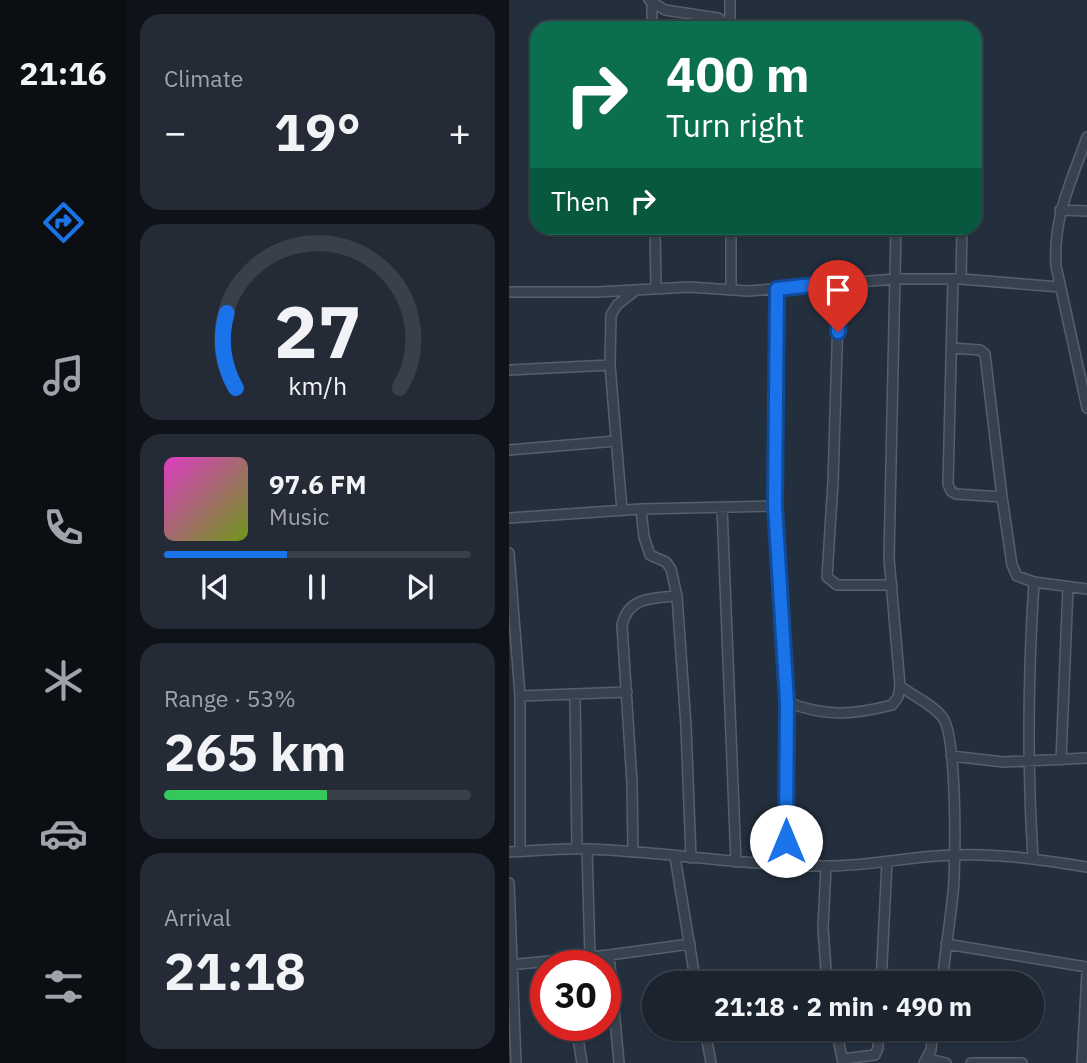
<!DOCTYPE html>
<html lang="en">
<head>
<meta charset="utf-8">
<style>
  :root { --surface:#1b232e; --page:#242b36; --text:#f1f3f6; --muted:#a0a4aa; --line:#39404a; --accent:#1a73e8 }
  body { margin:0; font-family:"IBM Plex Sans",sans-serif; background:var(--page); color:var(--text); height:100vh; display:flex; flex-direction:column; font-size:26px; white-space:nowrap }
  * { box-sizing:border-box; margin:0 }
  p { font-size:23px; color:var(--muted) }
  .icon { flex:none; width:38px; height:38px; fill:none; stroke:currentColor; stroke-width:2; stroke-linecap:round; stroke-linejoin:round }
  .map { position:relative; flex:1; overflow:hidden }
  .details { display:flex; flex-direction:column; gap:14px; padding:14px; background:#0f1319; width:383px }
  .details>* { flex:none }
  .banner { position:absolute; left:21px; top:21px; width:452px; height:214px; border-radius:21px; box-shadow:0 2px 5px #0004,0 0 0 2px var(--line); background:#0b6e4f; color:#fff; overflow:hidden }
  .speed { position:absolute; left:21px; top:950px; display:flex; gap:14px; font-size:35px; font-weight:700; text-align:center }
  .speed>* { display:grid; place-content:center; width:91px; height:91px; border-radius:50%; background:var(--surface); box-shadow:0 2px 5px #0004,0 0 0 2px var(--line); line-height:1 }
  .speed .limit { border:10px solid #d22; background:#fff; color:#111 }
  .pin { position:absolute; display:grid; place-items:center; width:60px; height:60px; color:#fff; margin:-72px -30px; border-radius:50% 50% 50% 0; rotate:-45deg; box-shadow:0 0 7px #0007 }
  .pin .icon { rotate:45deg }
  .me { position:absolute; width:77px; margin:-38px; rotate:0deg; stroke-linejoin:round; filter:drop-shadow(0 0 5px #0008) }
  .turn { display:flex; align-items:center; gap:24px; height:147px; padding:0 21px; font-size:32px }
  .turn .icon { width:91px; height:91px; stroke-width:2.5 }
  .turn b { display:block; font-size:49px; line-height:60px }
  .then { display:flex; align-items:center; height:66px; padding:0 21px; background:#0003; gap:14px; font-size:26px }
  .big { font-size:52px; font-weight:800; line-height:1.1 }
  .details .widget { flex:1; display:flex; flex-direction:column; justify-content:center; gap:10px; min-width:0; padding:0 24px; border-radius:21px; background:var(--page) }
  .details .dial { align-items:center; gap:0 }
  .dial svg { height:182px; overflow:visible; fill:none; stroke:var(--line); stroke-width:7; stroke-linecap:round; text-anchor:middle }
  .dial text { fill:var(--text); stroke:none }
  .song { display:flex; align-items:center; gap:21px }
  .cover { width:84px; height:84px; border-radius:10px; background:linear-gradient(135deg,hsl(310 70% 55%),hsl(80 70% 35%)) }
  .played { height:7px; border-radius:4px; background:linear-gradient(90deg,var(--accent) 40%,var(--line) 40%) }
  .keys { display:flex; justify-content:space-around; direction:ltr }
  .heat { display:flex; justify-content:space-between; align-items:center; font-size:38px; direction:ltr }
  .charge { height:10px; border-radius:5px; background:linear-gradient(90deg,#34c759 53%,var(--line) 0) }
  .trip { position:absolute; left:133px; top:971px; width:402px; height:70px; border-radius:35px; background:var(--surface); box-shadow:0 2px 5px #0004,0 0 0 2px var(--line); font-weight:800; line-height:70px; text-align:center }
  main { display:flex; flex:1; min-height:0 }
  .tab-bar { display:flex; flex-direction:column; width:126px; justify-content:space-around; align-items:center; background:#0b0e12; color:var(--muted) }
  .tab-bar .icon { width:49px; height:49px }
  .tab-bar .active { color:var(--accent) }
  .tab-bar b { font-size:32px; color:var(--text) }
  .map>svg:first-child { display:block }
</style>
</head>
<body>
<main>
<nav class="tab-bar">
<b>21:16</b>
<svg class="icon active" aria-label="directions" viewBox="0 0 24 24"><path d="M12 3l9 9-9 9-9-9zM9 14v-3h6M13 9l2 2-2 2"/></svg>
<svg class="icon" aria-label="music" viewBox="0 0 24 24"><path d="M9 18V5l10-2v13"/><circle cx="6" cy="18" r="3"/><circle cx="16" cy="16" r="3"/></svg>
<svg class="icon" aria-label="phone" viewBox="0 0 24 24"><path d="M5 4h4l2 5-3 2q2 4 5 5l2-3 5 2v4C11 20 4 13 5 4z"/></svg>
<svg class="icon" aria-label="climate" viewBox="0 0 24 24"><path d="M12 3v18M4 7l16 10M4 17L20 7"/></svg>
<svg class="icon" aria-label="car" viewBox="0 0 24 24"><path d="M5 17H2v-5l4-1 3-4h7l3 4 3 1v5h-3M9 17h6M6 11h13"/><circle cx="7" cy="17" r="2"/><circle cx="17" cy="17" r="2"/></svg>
<svg class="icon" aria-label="filters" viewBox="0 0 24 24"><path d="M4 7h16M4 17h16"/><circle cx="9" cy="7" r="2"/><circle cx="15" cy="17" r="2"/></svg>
</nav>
<section class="details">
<div class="widget"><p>Climate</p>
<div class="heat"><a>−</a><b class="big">19°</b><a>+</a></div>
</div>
<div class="widget dial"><svg viewBox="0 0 100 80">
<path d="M14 69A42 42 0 1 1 86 69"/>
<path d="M14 69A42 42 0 0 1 10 36" stroke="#1a73e8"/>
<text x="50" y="56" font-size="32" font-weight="700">27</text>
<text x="50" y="72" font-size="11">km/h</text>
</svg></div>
<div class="widget">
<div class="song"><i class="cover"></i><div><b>97.6 FM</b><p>Music</p></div></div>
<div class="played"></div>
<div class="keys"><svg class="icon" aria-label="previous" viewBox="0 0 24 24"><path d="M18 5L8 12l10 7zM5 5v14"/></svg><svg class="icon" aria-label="pause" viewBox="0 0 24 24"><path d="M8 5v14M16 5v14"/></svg><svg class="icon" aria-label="next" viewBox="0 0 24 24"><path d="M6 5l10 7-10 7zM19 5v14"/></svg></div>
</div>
<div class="widget"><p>Range · 53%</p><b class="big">265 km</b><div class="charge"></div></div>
<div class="widget"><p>Arrival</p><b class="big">21:18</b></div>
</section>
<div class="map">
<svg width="578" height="1063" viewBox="0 0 578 1063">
  <rect width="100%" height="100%" fill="#242f3e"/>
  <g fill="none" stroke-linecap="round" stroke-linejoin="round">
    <defs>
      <path id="street" d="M 140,0 L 156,10 L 209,18 L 216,23 L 219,28
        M 143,0 L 143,28
        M 221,28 L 221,0
        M 578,137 C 562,182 544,217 547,266 L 578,408
        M 551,210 L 578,211
        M 146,228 L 147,288
        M 222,228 L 222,290
        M 444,279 L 439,484 L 442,491 L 447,494 L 493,497
        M 452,279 L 453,228
        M 330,282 L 324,482 L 318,577 L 328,585 L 383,585
        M 268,289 L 266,506 L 278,702 L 277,865
        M 0,292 L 89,292 L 180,287 L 239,291 L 386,279 L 452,279 L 551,287
        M 443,348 L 471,350 L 476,354 L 493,497 L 503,565 L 508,576 L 525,582 L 578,589
        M 101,365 L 102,315 L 108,305 L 127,290
        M 0,370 L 101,365 L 113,510
        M 0,450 L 107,441
        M 213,507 L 227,862
        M 132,509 L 135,537 L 141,555 L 157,562 L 162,569 L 168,596 L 177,726 L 182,858
        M 0,518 L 132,509 L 266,506
        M 0,553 L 11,696 L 11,851
        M 391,686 C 404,696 425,705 434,718 C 448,737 447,865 444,893 C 441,923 436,953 433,984
        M 66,695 L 68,849
        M 11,696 L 118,692
        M 278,702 C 316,717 344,715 383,705 L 389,697 L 391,686 L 380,558 L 387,228
        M 442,756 L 495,762 L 578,758
        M 552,760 L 559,587
        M 78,849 L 81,957
        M 0,852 C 26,851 53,848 80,849 C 159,852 238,866 318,866 C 361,866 403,856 445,855 C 490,853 534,860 578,867
        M 124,852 L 123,783 L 113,625 C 119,597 144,598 168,596
        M 166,857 L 187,984
        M 524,859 C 518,766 519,675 525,582
        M 317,866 L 314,928 L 318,984
        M 0,883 L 7,1063
        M 437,944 L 578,967
        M 100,955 L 110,1063
        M 0,965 L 100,955 L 181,944
        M 372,984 L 378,862
        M 67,1026 L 73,1063
        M 196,1029 L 202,1063
        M 327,1029 L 334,1063
        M 334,1059 L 366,1055 L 369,1048 L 369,1029
        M 419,1059 L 437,1063
        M 415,1063 L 422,1050 L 424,1029
        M 462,1063 L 513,1063
        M 573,1063 L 578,972"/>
    </defs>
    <!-- street casing -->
    <use href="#street" stroke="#565f6c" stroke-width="12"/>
    <!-- street -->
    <use href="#street" stroke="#38414e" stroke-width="9"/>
  </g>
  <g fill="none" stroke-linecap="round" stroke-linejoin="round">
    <defs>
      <path id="route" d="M 277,841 L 278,702 L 266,506 L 268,289 L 330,282 L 329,332"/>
    </defs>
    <!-- route casing -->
    <use href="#route" stroke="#114b97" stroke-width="18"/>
    <!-- route -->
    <use href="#route" stroke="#1a73e8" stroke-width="12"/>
  </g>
</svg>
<div class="speed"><div class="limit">30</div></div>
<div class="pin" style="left:329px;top:332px;background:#d93025"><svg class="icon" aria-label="arrive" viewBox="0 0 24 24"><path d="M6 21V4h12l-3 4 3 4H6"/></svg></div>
<svg class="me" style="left:277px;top:841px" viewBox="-20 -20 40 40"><circle r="19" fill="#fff"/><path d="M0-13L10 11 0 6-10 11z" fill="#1a73e8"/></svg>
<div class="trip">21:18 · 2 min · 490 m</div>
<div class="banner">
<div class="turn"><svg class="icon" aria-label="right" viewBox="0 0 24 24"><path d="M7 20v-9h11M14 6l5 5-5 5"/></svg><div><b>400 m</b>Turn right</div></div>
<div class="then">Then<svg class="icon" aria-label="right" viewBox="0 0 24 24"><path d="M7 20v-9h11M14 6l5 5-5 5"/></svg></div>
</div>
</div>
</main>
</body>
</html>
